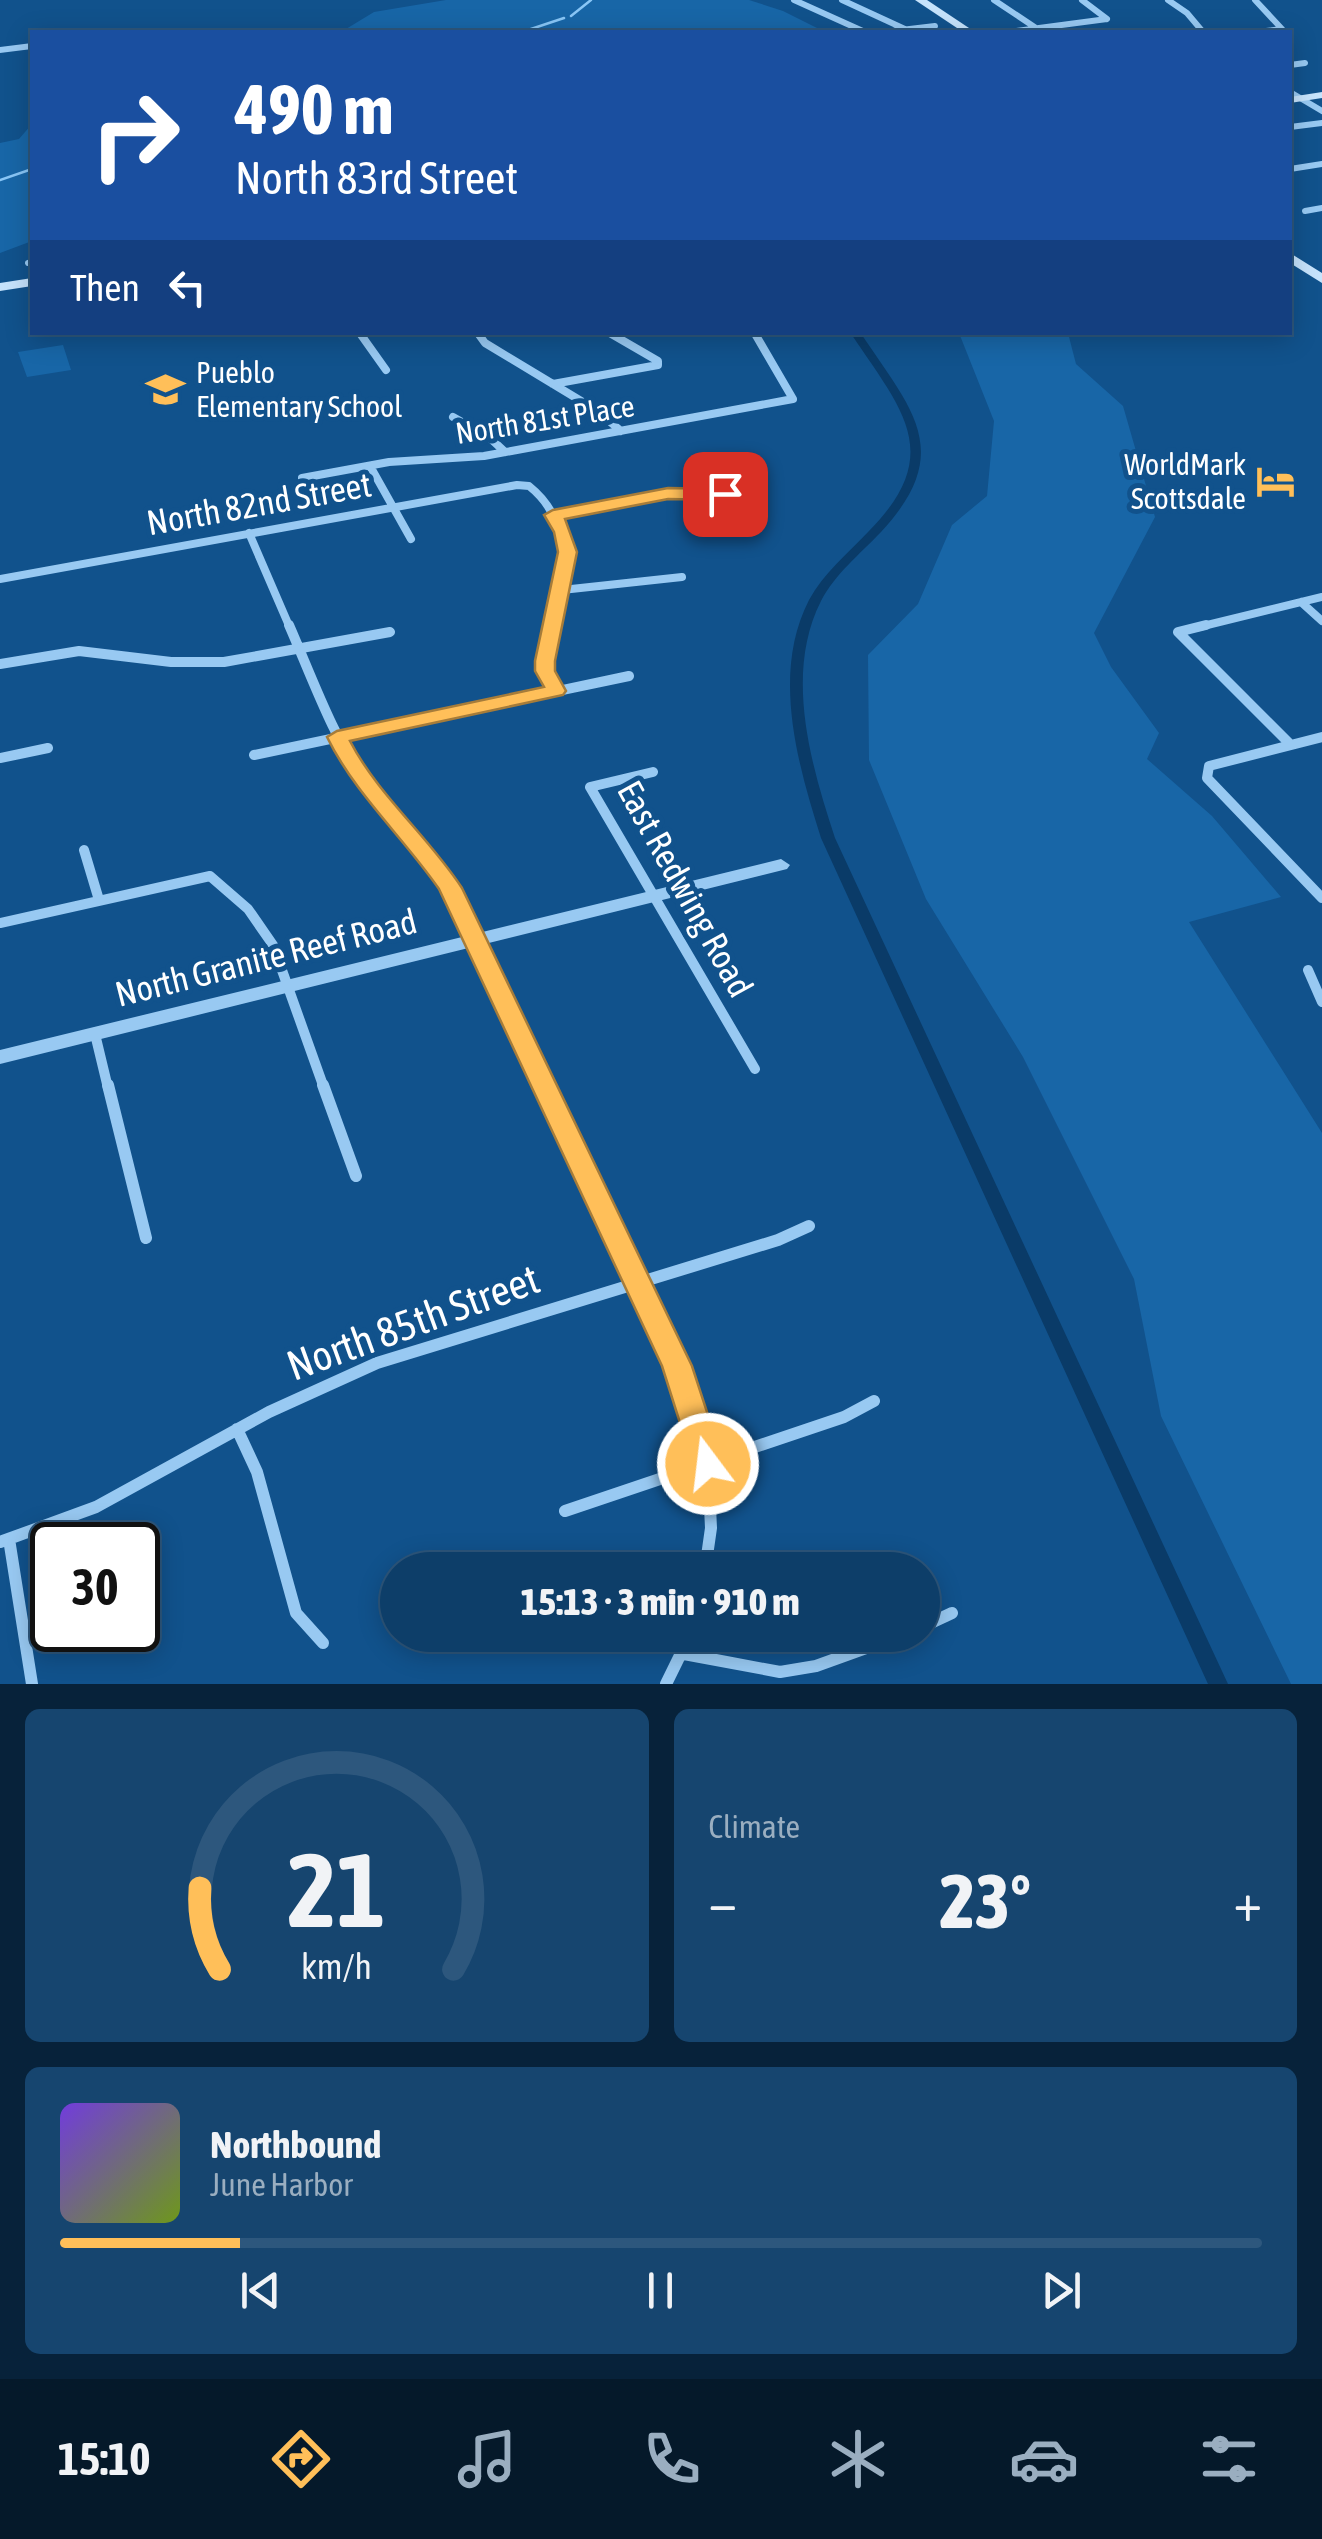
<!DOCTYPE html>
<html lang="en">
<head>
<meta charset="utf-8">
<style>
  :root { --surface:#0d3e69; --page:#16456f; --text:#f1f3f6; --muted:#9aaec0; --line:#2d577d; --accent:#ffbf59 }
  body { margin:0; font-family:"Asap Condensed",sans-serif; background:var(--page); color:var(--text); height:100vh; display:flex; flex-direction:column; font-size:38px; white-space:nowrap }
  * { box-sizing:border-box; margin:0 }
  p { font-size:32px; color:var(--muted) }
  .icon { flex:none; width:55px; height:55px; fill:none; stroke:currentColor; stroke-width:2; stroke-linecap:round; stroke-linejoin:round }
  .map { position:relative; height:1684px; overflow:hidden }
  .side { display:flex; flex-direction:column; gap:25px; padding:25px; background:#07223a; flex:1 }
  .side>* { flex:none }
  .top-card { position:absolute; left:30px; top:30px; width:1262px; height:305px; border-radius:0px; box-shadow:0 5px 25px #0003,0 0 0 2px var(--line); background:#1a4fa0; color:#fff; overflow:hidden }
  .speed { position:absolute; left:30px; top:1522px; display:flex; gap:20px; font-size:50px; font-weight:700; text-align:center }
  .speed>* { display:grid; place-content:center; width:130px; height:130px; border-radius:50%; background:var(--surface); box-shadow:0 5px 25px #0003,0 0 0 2px var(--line); line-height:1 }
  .speed .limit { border:5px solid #111; border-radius:15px; background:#fff; color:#111 }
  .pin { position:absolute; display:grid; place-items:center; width:85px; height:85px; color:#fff; margin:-42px; border-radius:20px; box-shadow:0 5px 15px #0006 }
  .me { position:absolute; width:110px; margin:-55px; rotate:345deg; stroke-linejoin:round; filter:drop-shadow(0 0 8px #0008) }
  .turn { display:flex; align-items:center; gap:35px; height:210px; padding:0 40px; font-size:45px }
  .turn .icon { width:130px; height:130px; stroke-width:2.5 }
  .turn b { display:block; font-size:70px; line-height:85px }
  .then { display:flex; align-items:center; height:95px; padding:0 40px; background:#0003; gap:20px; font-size:38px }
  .big { font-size:75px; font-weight:800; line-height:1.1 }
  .side .card { flex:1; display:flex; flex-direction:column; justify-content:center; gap:15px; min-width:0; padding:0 35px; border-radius:15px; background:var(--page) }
  .side .dial { align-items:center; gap:0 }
  .dial svg { height:260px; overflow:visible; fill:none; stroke:var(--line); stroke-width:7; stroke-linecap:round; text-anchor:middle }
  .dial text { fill:var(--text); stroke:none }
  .song { display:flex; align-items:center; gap:30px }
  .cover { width:120px; height:120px; border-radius:15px; background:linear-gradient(135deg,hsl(260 70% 55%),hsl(80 70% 35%)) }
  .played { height:10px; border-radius:5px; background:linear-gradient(90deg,var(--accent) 15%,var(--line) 15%) }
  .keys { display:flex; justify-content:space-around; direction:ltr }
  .heat { display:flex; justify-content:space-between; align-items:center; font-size:55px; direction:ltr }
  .side .tiles { flex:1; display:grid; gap:25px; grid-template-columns:1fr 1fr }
  .card:last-child { grid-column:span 2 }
  .trip { position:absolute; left:380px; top:1552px; width:560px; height:100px; border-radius:50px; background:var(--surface); box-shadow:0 5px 25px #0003,0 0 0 2px var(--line); font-weight:800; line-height:100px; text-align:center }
  .dock { display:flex; height:160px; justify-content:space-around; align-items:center; background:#05192a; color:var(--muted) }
  .dock .icon { width:70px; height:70px }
  .dock .active { color:var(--accent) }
  .dock b { font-size:45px; color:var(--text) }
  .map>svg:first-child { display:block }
</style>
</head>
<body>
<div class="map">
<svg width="1322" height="1684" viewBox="0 0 1322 1684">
  <rect width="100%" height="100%" fill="#11528c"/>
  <!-- green -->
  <path fill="#1866a7" d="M 446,0 L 749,0 L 783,11 L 825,32 L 626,32 L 592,29 L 580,32 L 341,32 L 374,12 Z
    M 32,124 L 32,241 L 0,253 L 0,143 L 19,139 Z
    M 959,333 L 1068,333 L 1076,364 L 1123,406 L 1155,517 L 1094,633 L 1111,667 L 1159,733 L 1147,759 L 1212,816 L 1281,897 L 1189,922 L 1322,1133 L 1322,1684 L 1291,1684 L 1161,1416 L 1134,1279 L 1023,1057 L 926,899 L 869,760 L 868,655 L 918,604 L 952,525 L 987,496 L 994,421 Z
    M 63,345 L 71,370 L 27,377 L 18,352 Z"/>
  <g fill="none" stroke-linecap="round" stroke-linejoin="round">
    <!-- stream -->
    <path stroke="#89c6f6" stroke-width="2.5" d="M 571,16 L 591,0
      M 522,32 L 564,18
      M 0,180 L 32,169"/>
    <!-- canal -->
    <path fill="#0a3b68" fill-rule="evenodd" d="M 850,332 L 860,332 C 910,408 957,450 881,532 C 860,554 835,574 821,601 C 784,674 811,765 835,838 L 1228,1684 L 1208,1684 L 821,838 C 798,765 771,674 809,600 C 823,574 848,553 869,531 C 947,452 900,408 850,332 Z"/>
    <!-- minor-far3 -->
    <path stroke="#98c9f2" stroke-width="6" d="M 794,0 L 865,32
      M 842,0 L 907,30
      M 994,0 L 1039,30
      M 1082,0 L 1107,19
      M 1168,0 L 1187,13 L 1203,32
      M 1255,0 L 1282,29
      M 884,32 L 935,26
      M 1009,32 L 1107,19
      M 1258,32 L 1282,29
      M 1290,65 L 1305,63
      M 1290,92 L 1322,111
      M 1290,127 L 1322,123
      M 1290,169 L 1322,164
      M 1305,211 L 1322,208
      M 28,263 L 32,262"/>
    <!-- minor-far2 -->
    <path stroke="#98c9f2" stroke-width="8" d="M 359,332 L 386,370
      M 477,332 L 485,343 L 596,410 L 621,431
      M 553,384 L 658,365 L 658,361 L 608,332
      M 453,417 L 490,438 L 505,452
      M 370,466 L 411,539
      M 302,478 L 389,462 L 484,456 L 793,399 L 754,332
      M 553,515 L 668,494 L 764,493
      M 249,533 L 290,628
      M 0,579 L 517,485 L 529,486 C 574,522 567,578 554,628
      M 562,590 L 682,577
      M 1301,602 L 1322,621
      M 1195,628 L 1322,597"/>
    <!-- minor-far1 -->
    <path stroke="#98c9f2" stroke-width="10" d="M 289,625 C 313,680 333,737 367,786 C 392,822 428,849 450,888 L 545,1088
      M 555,625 L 545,671 L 556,691
      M 1206,625 L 1178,632 L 1290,744
      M 0,664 L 79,651 L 171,662 L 224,662 L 390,632
      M 1322,737 L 1209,766 L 1207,778 L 1322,898
      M 254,755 L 629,676
      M 0,758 L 48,748
      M 653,772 L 590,787 L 755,1069
      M 84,850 L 99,900
      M 0,923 L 210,876 L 248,909 L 273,945 L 324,1088
      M 1308,970 L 1322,1002
      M 95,1034 L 108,1088"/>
    <!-- minor -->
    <path stroke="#98c9f2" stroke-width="12" d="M 108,1085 L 146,1238
      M 323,1085 L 356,1176
      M 543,1085 L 688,1391 L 708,1464 L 711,1528 L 705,1570
      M 237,1429 L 257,1472 L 296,1613 L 323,1643
      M 565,1511 L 844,1417 L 874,1401
      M 9,1539 L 32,1684
      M 0,1542 L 96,1507 L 269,1412 L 377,1363 L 778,1240 L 809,1226
      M 922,1627 L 952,1613
      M 684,1654 L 780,1672 L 816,1666 L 902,1635
      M 666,1684 L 690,1635"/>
    <!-- tertiary -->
    <path fill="#98c9f2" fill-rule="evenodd" d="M 32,43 L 32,49 L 0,53 L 0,47 Z
      M 781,859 L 790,865 L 787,869 L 0,1064 L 0,1050 Z"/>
    <!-- secondary -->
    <path fill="#c6e3fc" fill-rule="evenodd" d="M 915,0 L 927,0 L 975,32 L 963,32 Z
      M 1322,92 L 1322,98 L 1290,103 L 1290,97 Z
      M 1290,253 L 1322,273 L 1322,283 L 1290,263 Z
      M 32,278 L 32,286 L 0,291 L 0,283 Z"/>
  </g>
  <!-- route -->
  <path fill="#ffbf59" stroke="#a67c3a" stroke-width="2.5" d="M 668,488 L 725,489 L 734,494 L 725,500 L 668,499 L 565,519 L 577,552 L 555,661 L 555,671 L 566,691 L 563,695 L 350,741 C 378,795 428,836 462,888 L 692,1366 L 724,1464 L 719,1473 L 708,1477 L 698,1473 L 693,1464 L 662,1366 L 439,889 C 403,837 355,794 327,737 L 337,731 L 544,687 L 535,671 L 535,661 L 558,552 L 554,532 L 544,515 L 553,510 Z"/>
  <!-- icons -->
  <defs>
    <symbol id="school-bare" viewBox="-9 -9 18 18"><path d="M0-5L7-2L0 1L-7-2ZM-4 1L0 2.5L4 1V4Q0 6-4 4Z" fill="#ffbf59" stroke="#11528c" stroke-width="2.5" paint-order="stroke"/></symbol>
    <symbol id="hotel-bare" viewBox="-9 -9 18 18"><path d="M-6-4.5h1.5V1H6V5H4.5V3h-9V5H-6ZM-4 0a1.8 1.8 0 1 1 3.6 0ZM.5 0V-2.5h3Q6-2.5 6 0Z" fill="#ffbf59" stroke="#11528c" stroke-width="2.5" paint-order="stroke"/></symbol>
  </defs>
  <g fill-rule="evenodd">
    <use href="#school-bare" x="138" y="362" width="55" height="55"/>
    <use href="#hotel-bare" x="1248" y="454" width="55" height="55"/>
  </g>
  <g text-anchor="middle" stroke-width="10" stroke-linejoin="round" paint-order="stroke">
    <!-- far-poi labels -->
    <g font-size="30" fill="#fff" stroke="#11528c" text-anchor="start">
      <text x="196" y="383">Pueblo<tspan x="196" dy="34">Elementary School</tspan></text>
      <text x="1246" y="475" text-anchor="end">WorldMark<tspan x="1246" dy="34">Scottsdale</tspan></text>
    </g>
    <!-- far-street labels -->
    <g font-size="30" fill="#fff" stroke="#11528c">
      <text transform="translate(545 420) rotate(-9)" y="10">North 81st Place</text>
    </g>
    <!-- street labels -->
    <g font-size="35" fill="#fff" stroke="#11528c">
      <text transform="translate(259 504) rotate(-10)" y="12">North 82nd Street</text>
      <text transform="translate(685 889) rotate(61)" y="12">East Redwing Road</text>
      <text transform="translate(266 958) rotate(-14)" y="12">North Granite Reef Road</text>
    </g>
    <!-- near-street labels -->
    <g font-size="42" fill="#fff" stroke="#11528c">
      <text transform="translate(413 1322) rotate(-20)" y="15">North 85th Street</text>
    </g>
  </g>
</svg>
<div class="speed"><div class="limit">30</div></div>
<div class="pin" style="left:725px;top:494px;background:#d93025"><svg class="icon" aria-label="arrive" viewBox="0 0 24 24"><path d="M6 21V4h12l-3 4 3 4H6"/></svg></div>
<svg class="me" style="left:708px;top:1464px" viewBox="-20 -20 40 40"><circle r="17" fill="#ffbf59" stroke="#fff" stroke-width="3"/><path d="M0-11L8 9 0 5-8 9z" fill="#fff"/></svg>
<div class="trip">15:13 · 3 min · 910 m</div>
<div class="top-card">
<div class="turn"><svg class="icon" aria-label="right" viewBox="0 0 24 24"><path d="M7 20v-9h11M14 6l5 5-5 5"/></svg><div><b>490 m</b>North 83rd Street</div></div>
<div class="then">Then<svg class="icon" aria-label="left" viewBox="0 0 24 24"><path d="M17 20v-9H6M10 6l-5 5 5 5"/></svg></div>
</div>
</div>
<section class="side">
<div class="tiles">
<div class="card dial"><svg viewBox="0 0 100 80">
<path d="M14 69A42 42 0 1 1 86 69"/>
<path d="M14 69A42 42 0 0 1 8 44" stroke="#ffbf59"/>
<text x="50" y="56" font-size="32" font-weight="700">21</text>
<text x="50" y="72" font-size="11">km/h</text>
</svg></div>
<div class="card"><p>Climate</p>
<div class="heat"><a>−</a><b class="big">23°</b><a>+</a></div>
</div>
<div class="card">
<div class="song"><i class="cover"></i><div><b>Northbound</b><p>June Harbor</p></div></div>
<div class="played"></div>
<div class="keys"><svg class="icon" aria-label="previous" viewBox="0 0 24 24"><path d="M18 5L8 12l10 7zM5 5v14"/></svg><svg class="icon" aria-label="pause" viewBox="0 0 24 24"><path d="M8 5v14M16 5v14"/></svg><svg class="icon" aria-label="next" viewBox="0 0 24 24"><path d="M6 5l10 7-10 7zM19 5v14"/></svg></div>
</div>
</div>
</section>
<nav class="dock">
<b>15:10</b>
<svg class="icon active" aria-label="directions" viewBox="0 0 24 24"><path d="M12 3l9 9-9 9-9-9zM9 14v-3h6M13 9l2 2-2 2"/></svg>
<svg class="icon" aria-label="music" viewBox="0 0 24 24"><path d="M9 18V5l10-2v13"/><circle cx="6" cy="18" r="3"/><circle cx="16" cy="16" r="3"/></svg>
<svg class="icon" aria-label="phone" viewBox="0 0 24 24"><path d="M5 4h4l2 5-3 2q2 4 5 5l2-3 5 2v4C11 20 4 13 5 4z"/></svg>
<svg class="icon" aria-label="climate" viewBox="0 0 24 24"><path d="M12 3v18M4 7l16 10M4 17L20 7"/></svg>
<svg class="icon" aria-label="car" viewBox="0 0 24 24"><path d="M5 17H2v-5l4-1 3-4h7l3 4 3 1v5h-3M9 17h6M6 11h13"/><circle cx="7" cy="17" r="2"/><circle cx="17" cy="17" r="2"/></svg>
<svg class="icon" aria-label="filters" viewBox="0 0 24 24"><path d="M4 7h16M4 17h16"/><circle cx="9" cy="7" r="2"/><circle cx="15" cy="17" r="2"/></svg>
</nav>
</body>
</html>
